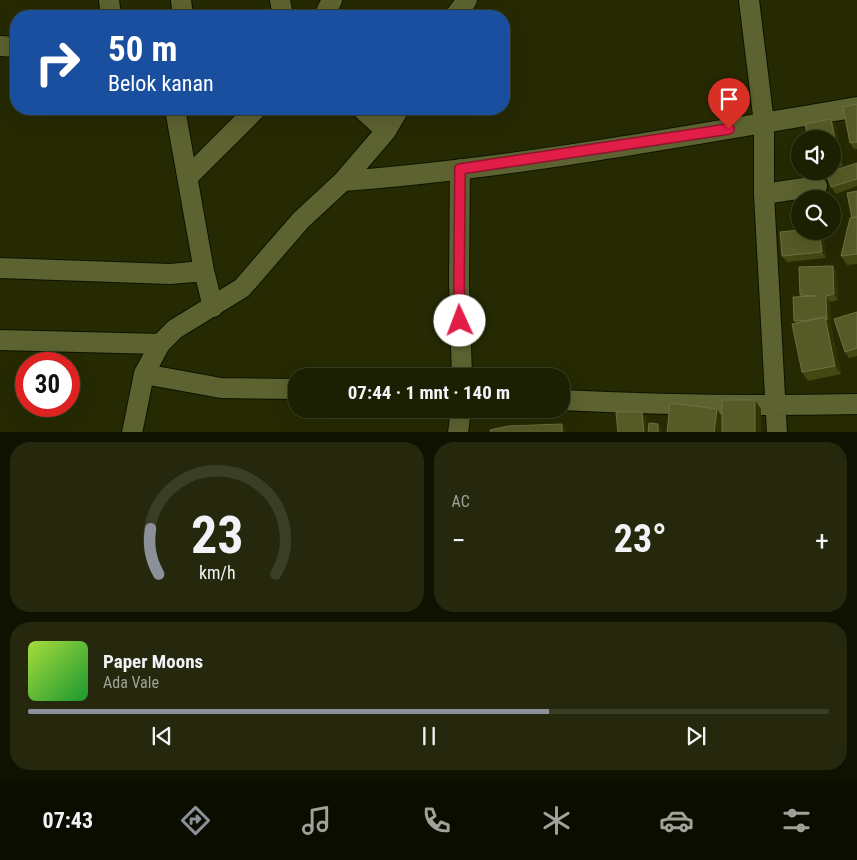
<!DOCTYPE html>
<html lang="id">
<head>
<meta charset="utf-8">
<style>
  :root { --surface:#1c2002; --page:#25280c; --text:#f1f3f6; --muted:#a0a399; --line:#3a3e24; --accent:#8c9099 }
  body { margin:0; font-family:"Roboto Condensed",sans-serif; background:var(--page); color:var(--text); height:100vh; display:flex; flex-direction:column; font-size:19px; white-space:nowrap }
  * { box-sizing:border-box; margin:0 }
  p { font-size:16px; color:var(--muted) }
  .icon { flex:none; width:28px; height:28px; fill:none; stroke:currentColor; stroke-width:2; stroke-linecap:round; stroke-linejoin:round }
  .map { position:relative; height:432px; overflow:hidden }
  .side { display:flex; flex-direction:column; gap:10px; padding:10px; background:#0f1201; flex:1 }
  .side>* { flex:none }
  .banner { position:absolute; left:10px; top:10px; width:500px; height:105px; border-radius:20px; box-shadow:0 5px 20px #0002,0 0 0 1px var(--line); background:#1a4fa0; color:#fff; overflow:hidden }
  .buttons { position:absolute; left:791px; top:130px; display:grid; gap:10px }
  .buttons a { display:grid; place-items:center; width:50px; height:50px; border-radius:50%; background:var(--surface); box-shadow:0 5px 20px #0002,0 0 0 1px var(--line); font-size:25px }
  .speed { position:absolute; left:15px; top:352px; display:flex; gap:10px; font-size:25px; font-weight:700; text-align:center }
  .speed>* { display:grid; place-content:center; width:65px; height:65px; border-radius:50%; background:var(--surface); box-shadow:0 5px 20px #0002,0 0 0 1px var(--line); line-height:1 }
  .speed .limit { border:8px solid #d22; background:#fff; color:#111 }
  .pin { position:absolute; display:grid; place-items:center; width:42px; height:42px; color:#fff; margin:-51px -21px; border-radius:50% 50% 50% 0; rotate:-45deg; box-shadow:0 0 5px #0007 }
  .pin .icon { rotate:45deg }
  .me { position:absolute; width:55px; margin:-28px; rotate:358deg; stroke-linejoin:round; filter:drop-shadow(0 0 4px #0008) }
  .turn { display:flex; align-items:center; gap:18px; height:105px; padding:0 15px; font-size:22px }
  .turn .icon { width:65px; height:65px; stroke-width:2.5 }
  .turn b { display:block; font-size:35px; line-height:42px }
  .big { font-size:38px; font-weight:700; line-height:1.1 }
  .side .card { flex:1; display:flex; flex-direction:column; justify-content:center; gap:8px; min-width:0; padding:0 18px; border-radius:20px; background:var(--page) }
  .side .dial { align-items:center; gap:0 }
  .dial svg { height:130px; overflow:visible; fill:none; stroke:var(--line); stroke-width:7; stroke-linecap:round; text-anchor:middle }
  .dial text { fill:var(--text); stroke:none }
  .song { display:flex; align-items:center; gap:15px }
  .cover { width:60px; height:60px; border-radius:8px; background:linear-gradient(135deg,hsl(80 70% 55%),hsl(130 70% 35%)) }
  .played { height:5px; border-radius:2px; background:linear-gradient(90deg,var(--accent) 65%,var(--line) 65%) }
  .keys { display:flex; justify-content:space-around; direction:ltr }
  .heat { display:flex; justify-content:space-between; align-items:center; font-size:28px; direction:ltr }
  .side .tiles { flex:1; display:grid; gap:10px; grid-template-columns:1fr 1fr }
  .card:last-child { grid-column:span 2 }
  .trip { position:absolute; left:288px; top:368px; width:282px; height:50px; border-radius:20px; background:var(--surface); box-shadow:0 5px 20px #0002,0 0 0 1px var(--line); font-weight:700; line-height:50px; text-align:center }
  .tab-bar { display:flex; height:80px; justify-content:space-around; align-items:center; background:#0b0d01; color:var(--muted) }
  .tab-bar .icon { width:35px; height:35px }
  .tab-bar .on { color:var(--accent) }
  .tab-bar b { font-size:22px; color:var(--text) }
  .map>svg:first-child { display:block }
</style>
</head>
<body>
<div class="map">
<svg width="857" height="433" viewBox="0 0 857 433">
  <rect width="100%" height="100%" fill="#262a03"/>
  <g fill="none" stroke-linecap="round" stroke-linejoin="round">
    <defs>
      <path id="minor" d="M 109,0 L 111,16
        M 181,0 L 183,16
        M 280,0 L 283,16
        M 749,0 L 764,123 L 764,194 L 777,433
        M 324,16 L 332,0
        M 455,16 L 467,0
        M 0,46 L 16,47
        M 175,109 L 204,271
        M 362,109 L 386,131
        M 460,169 L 459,284 L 462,376
        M 188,177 L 256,109
        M 343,181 C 515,168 686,136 857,107
        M 764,194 L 817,186
        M 0,268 L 170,274 L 204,271 L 213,307
        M 0,340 L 160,344
        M 144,374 L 221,388 L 296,389
        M 561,400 C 660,405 758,406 857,404
        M 132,433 L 144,374 L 160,344 L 175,329 L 242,288 L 301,220 L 343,181 L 386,131 L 399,109
        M 458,433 L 461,409"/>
    </defs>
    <!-- minor casing -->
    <use href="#minor" stroke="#101200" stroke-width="22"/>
    <!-- minor -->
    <use href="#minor" stroke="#5c6230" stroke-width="20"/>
  </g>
  <!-- wall -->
  <path fill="#434813" d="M 857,104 L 857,149 L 854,149 L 850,143 Z
    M 831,119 L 835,125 L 843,166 L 832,168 L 832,139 Z
    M 857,163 L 857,186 L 836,194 L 831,187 Z
    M 857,191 L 857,264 L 847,265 L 841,256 L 852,218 Z
    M 800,231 L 821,231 L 823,234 L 826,258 L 787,262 L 782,256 Z
    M 837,273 L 838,300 L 830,302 L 831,326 L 841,374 L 808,381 L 802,372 L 796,323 L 794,321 L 801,297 L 800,295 Z
    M 857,312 L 857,356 L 849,358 L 845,352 Z"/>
  <!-- shaded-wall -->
  <path fill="#303404" d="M 831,119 L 835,125 L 843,166 L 839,160 Z
    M 819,231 L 821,231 L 823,234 L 826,258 L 822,252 Z
    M 833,266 L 837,273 L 838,300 L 834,294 Z
    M 826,296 L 830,302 L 831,326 L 841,374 L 835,366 L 825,317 Z
    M 755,400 L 761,409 L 761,433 L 755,433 Z
    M 717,409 L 723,418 L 721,433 L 714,433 Z
    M 642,412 L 647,418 L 648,433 L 644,433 Z
    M 562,424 L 566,431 L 566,433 L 562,433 Z
    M 658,424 L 662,430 L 662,433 L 658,433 Z"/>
  <!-- building -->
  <path fill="#555a27" stroke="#6c7142" d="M 857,104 L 857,142 L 850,143 L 843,107 Z
    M 831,119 L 839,160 L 832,161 L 832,139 L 808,139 L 805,124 Z
    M 857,163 L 857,179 L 831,187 L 826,173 Z
    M 857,191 L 857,217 L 852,218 L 847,193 Z
    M 796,200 L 800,200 L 800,222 L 798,222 Z
    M 857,217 L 857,254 L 841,256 L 850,218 Z
    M 800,230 L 800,231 L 819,231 L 822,252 L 782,256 L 780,232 Z
    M 833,266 L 834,294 L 826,296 L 827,320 L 825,317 L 809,320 L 794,321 L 793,297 L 816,296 L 800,295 L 799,267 Z
    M 857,312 L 857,348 L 845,352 L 834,319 Z
    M 825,317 L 835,366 L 802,372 L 792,324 Z
    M 722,400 L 755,400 L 755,433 L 722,433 Z
    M 670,403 L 717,409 L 714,433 L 667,433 Z
    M 616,412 L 642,412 L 644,433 L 618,433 Z
    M 649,423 L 658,424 L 658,433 L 648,433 Z
    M 562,424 L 562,433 L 491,433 L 490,430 L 508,426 Z"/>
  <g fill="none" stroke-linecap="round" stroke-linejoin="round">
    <defs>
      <path id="route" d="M 460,321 L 459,284 L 460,169 L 729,129"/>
    </defs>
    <!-- route casing -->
    <use href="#route" stroke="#92132f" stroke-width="12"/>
    <!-- route -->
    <use href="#route" stroke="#e11d48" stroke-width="9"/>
  </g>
</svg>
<div class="buttons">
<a><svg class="icon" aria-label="sound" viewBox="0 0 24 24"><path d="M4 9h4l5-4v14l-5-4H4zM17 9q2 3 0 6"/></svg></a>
<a><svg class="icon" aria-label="search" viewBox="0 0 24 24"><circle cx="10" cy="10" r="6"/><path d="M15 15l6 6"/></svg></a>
</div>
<div class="speed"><div class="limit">30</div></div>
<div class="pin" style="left:729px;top:129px;background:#d93025"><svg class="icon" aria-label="arrive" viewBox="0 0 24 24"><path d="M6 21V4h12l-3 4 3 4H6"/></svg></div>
<svg class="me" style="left:460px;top:321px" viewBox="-20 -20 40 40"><circle r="19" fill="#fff"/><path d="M0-13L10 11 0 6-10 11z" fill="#e11d48"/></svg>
<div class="trip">07:44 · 1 mnt · 140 m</div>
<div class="banner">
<div class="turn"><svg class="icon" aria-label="right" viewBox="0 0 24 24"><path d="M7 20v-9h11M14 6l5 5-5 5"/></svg><div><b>50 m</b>Belok kanan</div></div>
</div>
</div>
<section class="side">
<div class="tiles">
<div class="card dial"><svg viewBox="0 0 100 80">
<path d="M14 69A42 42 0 1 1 86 69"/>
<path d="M14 69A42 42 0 0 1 9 41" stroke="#8c9099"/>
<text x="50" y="56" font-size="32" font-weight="700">23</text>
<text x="50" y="72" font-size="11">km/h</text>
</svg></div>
<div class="card"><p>AC</p>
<div class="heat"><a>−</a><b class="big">23°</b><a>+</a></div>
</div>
<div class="card">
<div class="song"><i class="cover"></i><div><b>Paper Moons</b><p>Ada Vale</p></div></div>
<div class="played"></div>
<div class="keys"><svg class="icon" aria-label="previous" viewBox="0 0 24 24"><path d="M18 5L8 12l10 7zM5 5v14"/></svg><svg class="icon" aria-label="pause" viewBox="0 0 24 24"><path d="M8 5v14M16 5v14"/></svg><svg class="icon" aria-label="next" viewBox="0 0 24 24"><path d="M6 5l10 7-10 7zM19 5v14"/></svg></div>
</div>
</div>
</section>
<nav class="tab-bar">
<b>07:43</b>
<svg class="icon on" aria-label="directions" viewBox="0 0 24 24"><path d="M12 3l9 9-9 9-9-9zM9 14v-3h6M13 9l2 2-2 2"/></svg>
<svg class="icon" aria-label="music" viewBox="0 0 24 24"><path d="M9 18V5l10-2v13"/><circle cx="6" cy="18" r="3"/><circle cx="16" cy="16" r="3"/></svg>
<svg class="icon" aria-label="phone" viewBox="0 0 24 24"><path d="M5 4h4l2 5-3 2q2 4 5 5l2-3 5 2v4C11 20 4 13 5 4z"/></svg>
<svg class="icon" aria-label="climate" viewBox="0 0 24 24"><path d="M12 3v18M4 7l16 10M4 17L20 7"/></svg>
<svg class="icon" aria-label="car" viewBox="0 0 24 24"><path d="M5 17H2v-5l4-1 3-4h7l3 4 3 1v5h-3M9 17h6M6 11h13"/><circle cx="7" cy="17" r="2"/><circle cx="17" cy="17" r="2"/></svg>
<svg class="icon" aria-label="filters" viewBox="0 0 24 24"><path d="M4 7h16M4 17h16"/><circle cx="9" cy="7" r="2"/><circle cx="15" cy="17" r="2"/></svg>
</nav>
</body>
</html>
